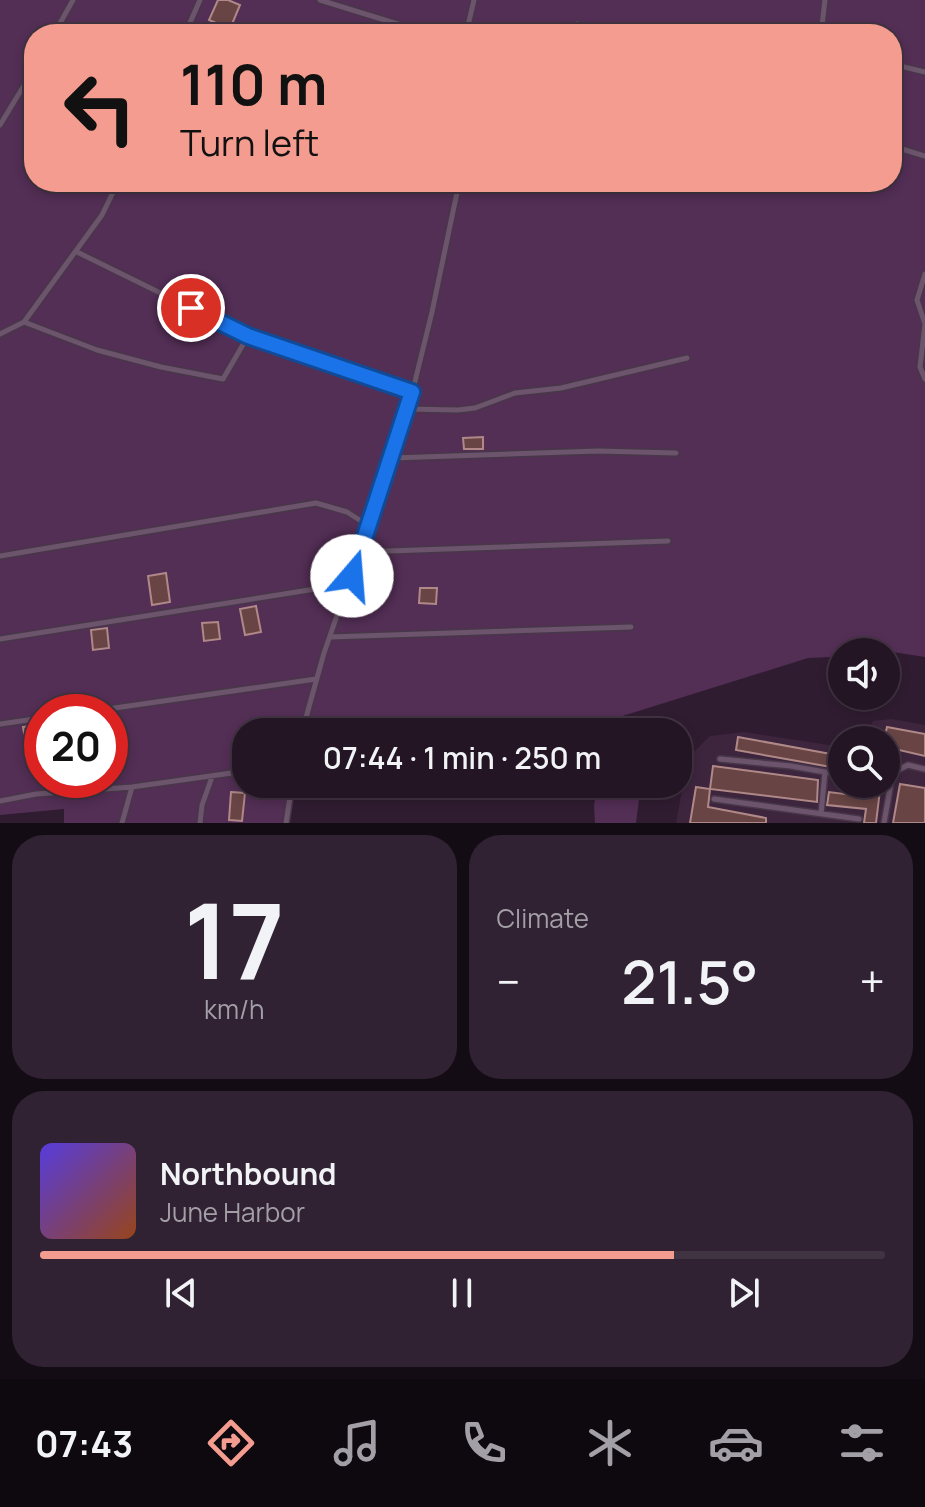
<!DOCTYPE html>
<html lang="en">
<head>
<meta charset="utf-8">
<style>
  :root { --surface:#241525; --page:#302232; --text:#f1f3f6; --muted:#a39fa7; --line:#413442; --accent:#f59c90 }
  body { margin:0; font-family:Manrope,sans-serif; background:var(--page); color:var(--text); height:100vh; display:flex; flex-direction:column; font-size:30px; white-space:nowrap }
  * { box-sizing:border-box; margin:0 }
  p { font-size:26px; color:var(--muted) }
  .icon { flex:none; width:44px; height:44px; fill:none; stroke:currentColor; stroke-width:2; stroke-linecap:round; stroke-linejoin:round }
  .map { position:relative; height:823px; overflow:hidden }
  .side { display:flex; flex-direction:column; gap:12px; padding:12px; background:#140c14; flex:1 }
  .side>* { flex:none }
  .guide { position:absolute; left:24px; top:24px; width:878px; height:168px; border-radius:32px; box-shadow:0 4px 12px #0003,0 0 0 2px var(--line); background:#f59c90; color:#111; overflow:hidden }
  .fabs { position:absolute; left:828px; top:638px; display:grid; gap:16px }
  .fabs a { display:grid; place-items:center; width:72px; height:72px; border-radius:50%; background:var(--surface); box-shadow:0 4px 12px #0003,0 0 0 2px var(--line); font-size:40px }
  .speed { position:absolute; left:24px; top:694px; display:flex; gap:16px; font-size:40px; font-weight:700; text-align:center }
  .speed>* { display:grid; place-content:center; width:104px; height:104px; border-radius:50%; background:var(--surface); box-shadow:0 4px 12px #0003,0 0 0 2px var(--line); line-height:1 }
  .speed .limit { border:12px solid #d22; background:#fff; color:#111 }
  .pin { position:absolute; display:grid; place-items:center; width:68px; height:68px; color:#fff; margin:-34px; border:4px solid #fff; border-radius:50%; box-shadow:0 2px 8px #0007 }
  .me { position:absolute; width:88px; margin:-44px; rotate:18deg; stroke-linejoin:round; filter:drop-shadow(0 0 6px #0008) }
  .turn { display:flex; align-items:center; gap:28px; height:168px; padding:0 24px; font-size:36px }
  .turn .icon { width:104px; height:104px; stroke-width:2.5 }
  .turn b { display:block; font-size:56px; line-height:68px }
  .big { font-size:60px; font-weight:600; line-height:1.1 }
  .side .tile { flex:1; display:flex; flex-direction:column; justify-content:center; gap:12px; min-width:0; padding:0 28px; border-radius:32px; background:var(--page) }
  .side .dial { align-items:center; gap:0 }
  .dial b { font-size:104px; line-height:1 }
  .song { display:flex; align-items:center; gap:24px }
  .cover { width:96px; height:96px; border-radius:12px; background:linear-gradient(135deg,hsl(250 70% 55%),hsl(20 70% 35%)) }
  .played { height:8px; border-radius:4px; background:linear-gradient(90deg,var(--accent) 75%,var(--line) 75%) }
  .keys { display:flex; justify-content:space-around; direction:ltr }
  .heat { display:flex; justify-content:space-between; align-items:center; font-size:44px; direction:ltr }
  .side .tiles { flex:1; display:grid; gap:12px; grid-template-columns:1fr 1fr }
  .tile:last-child { grid-column:span 2 }
  .trip { position:absolute; left:232px; top:718px; width:460px; height:80px; border-radius:32px; background:var(--surface); box-shadow:0 4px 12px #0003,0 0 0 2px var(--line); font-weight:600; line-height:80px; text-align:center }
  .tabs { display:flex; height:128px; justify-content:space-around; align-items:center; background:#0e080f; color:var(--muted) }
  .tabs .icon { width:56px; height:56px }
  .tabs .on { color:var(--accent) }
  .tabs b { font-size:36px; color:var(--text) }
  .map>svg:first-child { display:block }
</style>
</head>
<body>
<div class="map">
<svg width="925" height="823" viewBox="0 0 925 823">
  <rect width="100%" height="100%" fill="#301c31"/>
  <!-- built -->
  <path fill="#3d253e" d="M 891,719 L 925,725 L 925,823 L 676,823 L 688,758 L 710,736 L 744,732 L 842,747 L 842,784 L 886,784 L 886,740 L 865,740 L 873,721 Z"/>
  <!-- green -->
  <path fill="#532e55" fill-rule="evenodd" d="M 0,0 L 925,0 L 925,657 L 848,645 L 840,648 L 831,657 L 808,658 L 581,729 L 564,732 L 246,732 L 246,784 L 289,784 L 282,823 L 64,823 L 64,809 L 0,815 ZM 34,34 L 892,34 L 892,182 L 34,182 ZM 42,712 L 110,712 L 110,780 L 42,780 Z
    M 598,784 L 641,784 L 636,823 L 595,823 L 594,805 Z"/>
  <!-- building -->
  <path fill="#684544" stroke="#af8887" stroke-width="2" d="M 218,0 L 228,0 L 240,5 L 230,29 L 209,20 Z
    M 483,437 L 483,449 L 464,449 L 463,438 Z
    M 166,573 L 170,602 L 152,605 L 148,576 Z
    M 420,588 L 437,588 L 436,604 L 419,603 Z
    M 256,606 L 261,632 L 245,635 L 240,609 Z
    M 218,622 L 220,639 L 204,641 L 202,623 Z
    M 107,628 L 109,648 L 93,650 L 91,630 Z
    M 42,724 L 42,742 L 26,745 L 23,727 Z
    M 887,727 L 925,734 L 925,756 L 886,747 L 884,740 Z
    M 738,737 L 842,756 L 842,769 L 736,750 Z
    M 713,766 L 818,780 L 817,802 L 710,789 Z
    M 900,784 L 925,788 L 925,823 L 893,823 Z
    M 854,785 L 880,790 L 876,823 L 864,823 L 866,809 L 827,805 L 829,792 L 852,795 Z
    M 696,787 L 710,789 L 708,807 L 766,818 L 766,823 L 690,823 Z
    M 231,792 L 245,793 L 242,821 L 229,820 Z"/>
  <g fill="none" stroke-linecap="round" stroke-linejoin="round">
    <defs>
      <path id="lane" d="M 320,0 L 430,34
        M 54,34 L 73,0
        M 185,34 L 200,0
        M 466,34 L 474,0
        M 575,34 L 577,24
        M 821,34 L 825,0
        M 892,64 L 925,72
        M 0,125 L 34,69
        M 892,146 L 925,156
        M 77,252 L 248,336 L 412,392
        M 925,274 L 917,300 L 925,324 L 920,367 L 925,379
        M 24,322 L 97,350 L 161,367 L 223,379 L 248,336
        M 0,334 L 24,322 L 102,215 L 118,182
        M 408,409 L 458,410 L 475,408 L 515,393 L 561,388 L 687,358
        M 392,458 L 598,451 L 676,453
        M 360,552 L 668,541
        M 0,556 L 316,503 L 347,512 L 369,526
        M 330,637 L 631,627
        M 0,639 L 328,587 L 347,590
        M 87,712 L 316,679
        M 0,724 L 42,718
        M 302,732 L 324,653 L 407,414 L 432,312 L 459,183 L 463,182
        M 720,759 L 791,766 L 842,775
        M 891,783 L 896,771 L 908,765 L 925,769
        M 714,799 L 859,819
        M 0,801 L 36,794 L 132,787 L 246,771
        M 821,814 L 825,772
        M 122,823 L 132,787
        M 200,823 L 202,805 L 212,777
        M 286,823 L 292,784
        M 884,823 L 891,783 L 886,782"/>
    </defs>
    <!-- lane casing -->
    <use href="#lane" stroke="#483749" stroke-width="8"/>
    <!-- lane -->
    <use href="#lane" stroke="#6c546c" stroke-width="5"/>
  </g>
  <g fill="none" stroke-linecap="round" stroke-linejoin="round">
    <defs>
      <path id="route" d="M 191,308 L 248,336 L 412,392 L 352,576"/>
    </defs>
    <!-- route casing -->
    <use href="#route" stroke="#114b97" stroke-width="20"/>
    <!-- route -->
    <use href="#route" stroke="#1a73e8" stroke-width="14"/>
  </g>
</svg>
<div class="fabs">
<a><svg class="icon" aria-label="sound" viewBox="0 0 24 24"><path d="M4 9h4l5-4v14l-5-4H4zM17 9q2 3 0 6"/></svg></a>
<a><svg class="icon" aria-label="search" viewBox="0 0 24 24"><circle cx="10" cy="10" r="6"/><path d="M15 15l6 6"/></svg></a>
</div>
<div class="speed"><div class="limit">20</div></div>
<div class="pin" style="left:191px;top:308px;background:#d93025"><svg class="icon" aria-label="arrive" viewBox="0 0 24 24"><path d="M6 21V4h12l-3 4 3 4H6"/></svg></div>
<svg class="me" style="left:352px;top:576px" viewBox="-20 -20 40 40"><circle r="19" fill="#fff"/><path d="M0-13L10 11 0 6-10 11z" fill="#1a73e8"/></svg>
<div class="trip">07:44 · 1 min · 250 m</div>
<div class="guide">
<div class="turn"><svg class="icon" aria-label="left" viewBox="0 0 24 24"><path d="M17 20v-9H6M10 6l-5 5 5 5"/></svg><div><b>110 m</b>Turn left</div></div>
</div>
</div>
<section class="side">
<div class="tiles">
<div class="tile dial"><b>17</b><p>km/h</p></div>
<div class="tile"><p>Climate</p>
<div class="heat"><a>−</a><b class="big">21.5°</b><a>+</a></div>
</div>
<div class="tile">
<div class="song"><i class="cover"></i><div><b>Northbound</b><p>June Harbor</p></div></div>
<div class="played"></div>
<div class="keys"><svg class="icon" aria-label="previous" viewBox="0 0 24 24"><path d="M18 5L8 12l10 7zM5 5v14"/></svg><svg class="icon" aria-label="pause" viewBox="0 0 24 24"><path d="M8 5v14M16 5v14"/></svg><svg class="icon" aria-label="next" viewBox="0 0 24 24"><path d="M6 5l10 7-10 7zM19 5v14"/></svg></div>
</div>
</div>
</section>
<nav class="tabs">
<b>07:43</b>
<svg class="icon on" aria-label="directions" viewBox="0 0 24 24"><path d="M12 3l9 9-9 9-9-9zM9 14v-3h6M13 9l2 2-2 2"/></svg>
<svg class="icon" aria-label="music" viewBox="0 0 24 24"><path d="M9 18V5l10-2v13"/><circle cx="6" cy="18" r="3"/><circle cx="16" cy="16" r="3"/></svg>
<svg class="icon" aria-label="phone" viewBox="0 0 24 24"><path d="M5 4h4l2 5-3 2q2 4 5 5l2-3 5 2v4C11 20 4 13 5 4z"/></svg>
<svg class="icon" aria-label="climate" viewBox="0 0 24 24"><path d="M12 3v18M4 7l16 10M4 17L20 7"/></svg>
<svg class="icon" aria-label="car" viewBox="0 0 24 24"><path d="M5 17H2v-5l4-1 3-4h7l3 4 3 1v5h-3M9 17h6M6 11h13"/><circle cx="7" cy="17" r="2"/><circle cx="17" cy="17" r="2"/></svg>
<svg class="icon" aria-label="filters" viewBox="0 0 24 24"><path d="M4 7h16M4 17h16"/><circle cx="9" cy="7" r="2"/><circle cx="15" cy="17" r="2"/></svg>
</nav>
</body>
</html>
